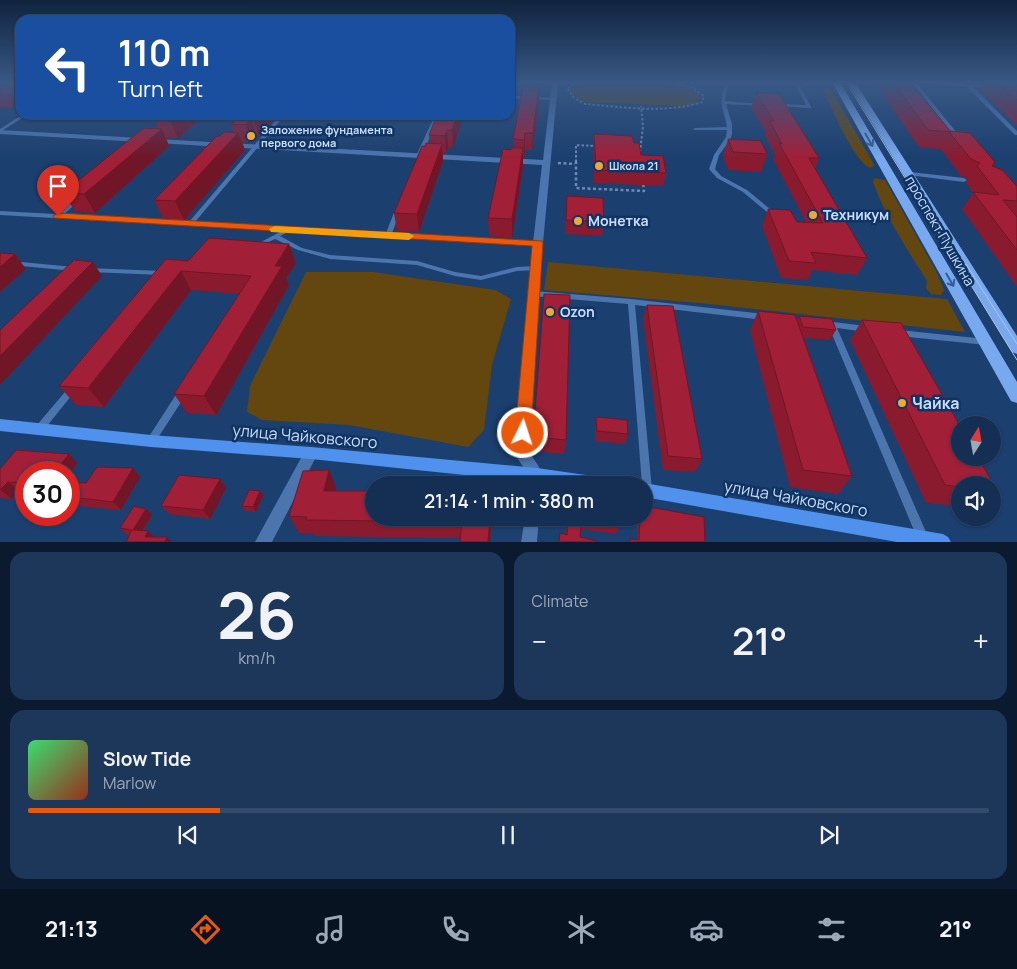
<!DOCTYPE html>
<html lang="en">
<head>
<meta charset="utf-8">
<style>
  :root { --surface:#142f53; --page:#1d375a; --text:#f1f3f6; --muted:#9da9b8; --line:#334a6a; --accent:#ea580c }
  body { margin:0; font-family:Manrope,sans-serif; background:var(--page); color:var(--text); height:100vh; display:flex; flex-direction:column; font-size:19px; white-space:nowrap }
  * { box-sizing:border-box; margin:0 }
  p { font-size:16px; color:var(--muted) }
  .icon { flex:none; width:28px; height:28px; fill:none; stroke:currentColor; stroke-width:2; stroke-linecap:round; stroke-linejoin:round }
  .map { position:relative; height:542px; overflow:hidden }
  .side { display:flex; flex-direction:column; gap:10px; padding:10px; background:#0b1a2e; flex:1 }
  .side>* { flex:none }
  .hud { position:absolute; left:15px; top:15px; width:500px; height:105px; border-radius:15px; box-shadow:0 1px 4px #0004,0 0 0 1px var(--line); background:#1a4fa0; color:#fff; overflow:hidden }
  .needle { width:32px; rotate:11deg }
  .tools { position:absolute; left:951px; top:416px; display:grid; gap:10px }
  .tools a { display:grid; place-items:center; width:50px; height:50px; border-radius:50%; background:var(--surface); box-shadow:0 1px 4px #0004,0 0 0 1px var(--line); font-size:25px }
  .speed { position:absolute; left:15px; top:461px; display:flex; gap:10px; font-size:25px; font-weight:700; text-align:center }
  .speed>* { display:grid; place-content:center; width:65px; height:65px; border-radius:50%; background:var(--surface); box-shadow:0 1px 4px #0004,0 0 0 1px var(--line); line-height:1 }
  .speed .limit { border:8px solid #d22; background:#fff; color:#111 }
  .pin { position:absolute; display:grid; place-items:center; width:42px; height:42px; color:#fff; margin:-51px -21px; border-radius:50% 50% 50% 0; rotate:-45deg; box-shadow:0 0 5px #0007 }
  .pin .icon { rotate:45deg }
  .me { position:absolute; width:55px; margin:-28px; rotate:4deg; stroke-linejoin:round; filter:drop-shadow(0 0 4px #0008) }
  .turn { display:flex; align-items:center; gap:18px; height:105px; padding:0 20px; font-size:22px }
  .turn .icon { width:65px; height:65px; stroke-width:2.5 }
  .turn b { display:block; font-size:35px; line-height:42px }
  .big { font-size:38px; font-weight:600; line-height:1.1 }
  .side .tile { flex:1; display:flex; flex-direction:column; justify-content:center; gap:8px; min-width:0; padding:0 18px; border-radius:15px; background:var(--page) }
  .side .dial { align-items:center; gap:0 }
  .dial b { font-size:65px; line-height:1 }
  .song { display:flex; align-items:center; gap:15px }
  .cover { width:60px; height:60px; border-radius:8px; background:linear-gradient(135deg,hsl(140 70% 55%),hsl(10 70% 35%)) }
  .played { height:5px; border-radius:2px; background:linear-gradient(90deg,var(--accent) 20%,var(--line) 20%) }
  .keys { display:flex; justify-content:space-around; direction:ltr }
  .heat { display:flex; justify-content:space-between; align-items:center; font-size:28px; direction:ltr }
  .side .tiles { flex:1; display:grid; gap:10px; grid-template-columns:1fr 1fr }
  .tile:last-child { grid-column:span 2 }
  .trip { position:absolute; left:365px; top:476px; width:288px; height:50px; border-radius:25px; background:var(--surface); box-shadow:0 1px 4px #0004,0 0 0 1px var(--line); font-weight:600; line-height:50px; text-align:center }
  .tab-bar { display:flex; height:80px; justify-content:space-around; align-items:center; background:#081321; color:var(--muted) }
  .tab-bar .icon { width:35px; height:35px }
  .tab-bar .current { color:var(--accent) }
  .tab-bar b { font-size:22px; color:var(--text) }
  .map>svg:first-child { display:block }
</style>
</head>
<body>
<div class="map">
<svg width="1017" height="542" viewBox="0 0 1017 542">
  <rect width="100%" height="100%" fill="#1b3f6f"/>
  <!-- green -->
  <path fill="#64460f" d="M 581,82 C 606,82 674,77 693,89 C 697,91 699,95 701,98 L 693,104 L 682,106 L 584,102 C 577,99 571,96 570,88 Z
    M 828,87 L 831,89 L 872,161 L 874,166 L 870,168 C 854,162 830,105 822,88 Z
    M 874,178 L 885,180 L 936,271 L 944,290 L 941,295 L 931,294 L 926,288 L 927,281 C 907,249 886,218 873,182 Z
    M 548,262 L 947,299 L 965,332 L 699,303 L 544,290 Z
    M 306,272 L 373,272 L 496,290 L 511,299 L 492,365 L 484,430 L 468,447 L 349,425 L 262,420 L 247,412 L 250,386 Z"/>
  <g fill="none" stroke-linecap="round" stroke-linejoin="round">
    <!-- path-far1 -->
    <path stroke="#6e8ab2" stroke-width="2" stroke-dasharray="2.5 2" stroke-linecap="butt" d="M 578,82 L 567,88 L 574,98 L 585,104 C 622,107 666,114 702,102 L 704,96 L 691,87 L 664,82
      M 640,152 L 643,126 L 641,106
      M 576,162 L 576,145 L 596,146"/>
    <!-- path -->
    <path stroke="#6e8ab2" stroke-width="2.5" stroke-dasharray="3 2.5" stroke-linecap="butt" d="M 576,161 L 576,188 L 644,191 L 643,182
      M 558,163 L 575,164"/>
    <!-- lane -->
    <path fill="#4c75ae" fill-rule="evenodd" d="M 727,82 L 731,82 L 727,89 L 725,101 L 762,104 L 764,105 L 762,106 L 726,104 L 732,124 L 732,134 L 730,140 L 719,155 L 715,169 L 721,176 L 747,190 L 776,214 L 777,215 L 776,216 L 772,216 L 743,192 L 717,178 L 709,169 L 714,155 L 726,137 L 727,130 L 695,130 L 693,129 L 695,128 L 727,127 C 724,108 716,101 727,82 Z
      M 794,82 L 798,82 L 811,107 L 811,108 L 777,106 L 775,105 L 777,104 L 806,105 Z
      M 912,82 L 916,82 L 961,138 L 961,140 L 957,140 Z
      M 919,82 L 943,82 L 992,86 L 992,88 L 990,88 L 973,87 L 1017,131 L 1017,135 L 1015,135 L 967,87 Z
      M 510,96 L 553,98 L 555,99 L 553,100 L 510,98 Z
      M 22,115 L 27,115 L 0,132 L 0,129 Z
      M 280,115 L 285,115 L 195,222 L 386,233 L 395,210 L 398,208 L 401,210 L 392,233 L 538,241 L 541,243 L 538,245 L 290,231 L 280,236 L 302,248 L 330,255 L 417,261 L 455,272 L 481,276 L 517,267 L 537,266 L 540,268 L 537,270 L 517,271 L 481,280 L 455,276 L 417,265 L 330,259 L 298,250 L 275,239 L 260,246 L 256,246 L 255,245 L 282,231 L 0,215 L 0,211 L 56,214 L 75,199 L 79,199 L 80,200 L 79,201 L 63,215 L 189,222 Z
      M 435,115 L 439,115 L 423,154 L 422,155 L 418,155 L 417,154 Z
      M 910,172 L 964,178 L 967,180 L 964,182 L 908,175 L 908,173 Z
      M 0,260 L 74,267 L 77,269 L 74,271 L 0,264 Z
      M 88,268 L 162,271 L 165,273 L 162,275 L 90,272 L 87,270 Z
      M 534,291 L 631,299 L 764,314 L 767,315 L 768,317 L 767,319 L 764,320 L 635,305 L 652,490 L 650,493 L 647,495 L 644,493 L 644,485 L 642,485 L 628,304 L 531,296 L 530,294 Z
      M 825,321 L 866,326 L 869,327 L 870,329 L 869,331 L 866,332 L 837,328 L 926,532 L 927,536 L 926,540 L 922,541 L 918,540 L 829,327 L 822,326 L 821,324 L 822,322 Z
      M 899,330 L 986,339 L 989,340 L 990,342 L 989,344 L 986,345 L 899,336 L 896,335 L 895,333 L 896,331 Z
      M 73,384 L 76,386 L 77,388 L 76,390 L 43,431 L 40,432 L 37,431 L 35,428 L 37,425 L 70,386 Z
      M 182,389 L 185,390 L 186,393 L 185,396 L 154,444 L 151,445 L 148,444 L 146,441 L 148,438 L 179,390 Z"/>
    <!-- street -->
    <path fill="#4c75ae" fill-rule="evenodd" d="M 552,82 L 558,82 L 543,243 L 528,451 C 536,463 544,470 543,485 L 529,485 L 530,477 L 514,453 L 533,243 L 542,165 L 156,143 L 152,141 L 156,139 L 543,160 Z
      M 0,130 L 141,138 L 145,140 L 141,142 L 0,134 Z
      M 311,447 L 316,449 L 318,453 L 272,542 L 255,542 L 306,449 Z
      M 525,518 L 539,518 L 537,542 L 521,542 Z"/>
    <!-- secondary -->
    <path fill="#4f91ec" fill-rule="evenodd" d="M 0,419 L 151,435 L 311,447 L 537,468 L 607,478 L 612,480 L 614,485 L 560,485 L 311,459 L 151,447 L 0,431 Z
      M 644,483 L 943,534 L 948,537 L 951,542 L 897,542 L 644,497 L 644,485 L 639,485 Z"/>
    <!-- primary -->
    <path fill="#78a9ee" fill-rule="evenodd" d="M 832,82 L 840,82 L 1017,382 L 1017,403 L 1011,401 Z
      M 847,82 L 855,82 L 1017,336 L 1017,354 L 1012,352 Z"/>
    <!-- tram -->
    <path stroke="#aec5e6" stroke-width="1" d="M 846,82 L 1017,360
      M 966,264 L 1017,344"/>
  </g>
  <!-- wall -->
  <path fill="#8a1b2f" d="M 0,82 L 20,82 L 20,108 L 0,107 Z
    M 874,82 L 910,82 L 950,131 L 1017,186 L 1017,287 L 962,209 L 973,193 L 966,183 L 968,179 L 961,176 L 941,149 L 919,147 Z
    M 972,82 L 1015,82 L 1017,84 L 1017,126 L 979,89 L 983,83 Z
    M 539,86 L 539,102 L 532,150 L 525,150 L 524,157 L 523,157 L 523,166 L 512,238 L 489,236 L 488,218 L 511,150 L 513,148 L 513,139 Z
    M 756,93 L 819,158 L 815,169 L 867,258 L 857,275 L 812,270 L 808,280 L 781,278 L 762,226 L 768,209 L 797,222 L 806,222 L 773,159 L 775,155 L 765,136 L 766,132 L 751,108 Z
    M 204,115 L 178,138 L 166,137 L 169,146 L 95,213 L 75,211 L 63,193 L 158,128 L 154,120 Z
    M 241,115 L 279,115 L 259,136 L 256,136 L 251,142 L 242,141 L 245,150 L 184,220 L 163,218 L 154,200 L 220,136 L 234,133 L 231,124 Z
    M 464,115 L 453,147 L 448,147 L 446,153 L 443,153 L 443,161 L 419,232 L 397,231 L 394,213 L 425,146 L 430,143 L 429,135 Z
    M 594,134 L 634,143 L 641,155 L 666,173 L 663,186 L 594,183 L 593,147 Z
    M 728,139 L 767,154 L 761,172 L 728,170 L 723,156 Z
    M 567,196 L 604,222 L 602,236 L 565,234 Z
    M 289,244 L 296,263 L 286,278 L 289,285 L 216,415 L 187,413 L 174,394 L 239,294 L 191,290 L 104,407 L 76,405 L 59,386 L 188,261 Z
    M 647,305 L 702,459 L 695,472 L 663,470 L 643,319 Z
    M 758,311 L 797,320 L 799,316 L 836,330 L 830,340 L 804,338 L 852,476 L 838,494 L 790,487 L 750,330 Z
    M 862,320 L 997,490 L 992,494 L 992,485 L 960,485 L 960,506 L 926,503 L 850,340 Z
    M 596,417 L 628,434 L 625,444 L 595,441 L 595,427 Z
    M 533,437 L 566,440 L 564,454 L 532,451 Z
    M 77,463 L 69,475 L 69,472 L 26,472 L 26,491 L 18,490 L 12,499 L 0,498 L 0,469 Z
    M 329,470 L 336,488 L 336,491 L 491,518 L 490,542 L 460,542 L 460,538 L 315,536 L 313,534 L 299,533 L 289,516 Z
    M 140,477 L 121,510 L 69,505 L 69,482 L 86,483 Z
    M 220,479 L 226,488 L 210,519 L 169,514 L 161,506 Z
    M 260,491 L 263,495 L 256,512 L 245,511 L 242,506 Z
    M 152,515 L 143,531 L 154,537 L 127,535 L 120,528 Z
    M 567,518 L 619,518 L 618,527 L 616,534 L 581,529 L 580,537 L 566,535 Z
    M 637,518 L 644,518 L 705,542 L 629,542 L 630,539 L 637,540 Z"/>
  <!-- shaded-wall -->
  <path fill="#711626" d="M 539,86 L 539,102 L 532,150 L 533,133 Z
    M 178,115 L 204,115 L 178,138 L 170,121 Z
    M 258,115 L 279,115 L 259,136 L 254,120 Z
    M 457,115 L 464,115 L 453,147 L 452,130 Z
    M 251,119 L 256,136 L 251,142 L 246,125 Z
    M 162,129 L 169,146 L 95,213 L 84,194 Z
    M 447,130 L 448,147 L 446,153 L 445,136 Z
    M 238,133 L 245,150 L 184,220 L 175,201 Z
    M 525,133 L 525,150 L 524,157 L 524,140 Z
    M 442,144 L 443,161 L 419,232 L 417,214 Z
    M 523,148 L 523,166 L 512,238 L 512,219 Z
    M 289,244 L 296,263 L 286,278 L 289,285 L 216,415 L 204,396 L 275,266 Z
    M 15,254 L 26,269 L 0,292 L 0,267 Z
    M 93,262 L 102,276 L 0,385 L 0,356 Z
    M 181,271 L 191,290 L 104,407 L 88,388 Z
    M 69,454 L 77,463 L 69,475 L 69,472 L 55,472 Z
    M 133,468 L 140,477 L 121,510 L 113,502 Z
    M 329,470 L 336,488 L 332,508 L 324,491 Z
    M 220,479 L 226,488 L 210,519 L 203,510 Z
    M 8,482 L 18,490 L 12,499 L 1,490 Z
    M 260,491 L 263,495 L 256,512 L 253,507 Z
    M 146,509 L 152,515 L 139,536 L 133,530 Z
    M 490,518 L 491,518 L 490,542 L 488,542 Z
    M 148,531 L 154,537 L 145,537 Z
    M 167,537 L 172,542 L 165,542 Z"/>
  <!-- building -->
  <path fill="#a11f37" stroke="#711626" d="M 0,82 L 20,82 L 20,94 L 0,94 Z
    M 893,82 L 910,82 L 951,132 L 928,130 Z
    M 998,82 L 1015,82 L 1017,84 L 1017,100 Z
    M 523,86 L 539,86 L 533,133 L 525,133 L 524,140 L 513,139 Z
    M 756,93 L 779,94 L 819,158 L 809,158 L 867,258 L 811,252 L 816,263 L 789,261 L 768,209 L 790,210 L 797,222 L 823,223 L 779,143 L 782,144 L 770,121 L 774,121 Z
    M 161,115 L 178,115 L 170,121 L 154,120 Z
    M 241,115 L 258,115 L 254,120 L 251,119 L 246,125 L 231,124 Z
    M 437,115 L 457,115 L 452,130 L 447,130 L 445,136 L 429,135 Z
    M 145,128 L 162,129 L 84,194 L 63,193 L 140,131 Z
    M 950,131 L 970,133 L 995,162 L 992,166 L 1002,170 L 1017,186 L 1017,201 L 1003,200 L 1017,217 L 1017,250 L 973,192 L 999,195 L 977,166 L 980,163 L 971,159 L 950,133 L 951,132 Z
    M 224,132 L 238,133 L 175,201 L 154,200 L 217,136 L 220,136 Z
    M 594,134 L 632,136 L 634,143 L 639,143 L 641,155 L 663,156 L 666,173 L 596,170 Z
    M 728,139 L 761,141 L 767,154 L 733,152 Z
    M 426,143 L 442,144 L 417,214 L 394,213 L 422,146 L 425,146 Z
    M 511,148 L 523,148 L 512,219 L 488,218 L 503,149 L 511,150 Z
    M 567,196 L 603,198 L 604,222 L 566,220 Z
    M 209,238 L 289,244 L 275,266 L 282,266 L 204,396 L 174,394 L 251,276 L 181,271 L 88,388 L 59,386 L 166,259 L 188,261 Z
    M 0,253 L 15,254 L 0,267 Z
    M 74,260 L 93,262 L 0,356 L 0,330 Z
    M 544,294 L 570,295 L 566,440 L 533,437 Z
    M 647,305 L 673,306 L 702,459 L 668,456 Z
    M 758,311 L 795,315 L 852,476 L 803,470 Z
    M 799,316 L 832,319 L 836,330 L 803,327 Z
    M 862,320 L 901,323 L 960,426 L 960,458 L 978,458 L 997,490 L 992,490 L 992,485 L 960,485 L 960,487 L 945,485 Z
    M 596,417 L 627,420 L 628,434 L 597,431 Z
    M 16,450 L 69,454 L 55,472 L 26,472 L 26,483 L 8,482 L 0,490 L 0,469 Z
    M 97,467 L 133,468 L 113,502 L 69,497 L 69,482 L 86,483 Z
    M 329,470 L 324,491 L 374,491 L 374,518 L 490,518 L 488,542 L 460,542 L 462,522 L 306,520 L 307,517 L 289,516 L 303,471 Z
    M 179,475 L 220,479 L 203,510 L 161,506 Z
    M 249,490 L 260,491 L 253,507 L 242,506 Z
    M 134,506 L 146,509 L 133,530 L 148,531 L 145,537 L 167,537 L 165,542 L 126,542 L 132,530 L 120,528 Z
    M 644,506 L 704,517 L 705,542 L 630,542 L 630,539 L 639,540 L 640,518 L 644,518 Z
    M 568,518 L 619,518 L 618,527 L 581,521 L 580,537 L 597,541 L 597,542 L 559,542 L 560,533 L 567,535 Z"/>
  <!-- one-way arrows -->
  <defs><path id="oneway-shaft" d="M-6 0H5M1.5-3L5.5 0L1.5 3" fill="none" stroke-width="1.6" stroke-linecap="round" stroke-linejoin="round" transform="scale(1.25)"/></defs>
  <g stroke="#345d94">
    <use href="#oneway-shaft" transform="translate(869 140) rotate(60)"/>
    <use href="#oneway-shaft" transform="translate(950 280) rotate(60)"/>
  </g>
  <!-- sky -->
  <linearGradient id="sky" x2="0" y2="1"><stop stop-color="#0f233d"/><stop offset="0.52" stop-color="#395885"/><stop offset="1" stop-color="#395885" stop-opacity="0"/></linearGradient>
  <rect width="1017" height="158" fill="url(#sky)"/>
  <!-- route -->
  <path fill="#ea580c" stroke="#983908" d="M 58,213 L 542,241 L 543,243 L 531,433 L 528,438 L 523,440 L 518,438 L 515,433 L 532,246 L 54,218 L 53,216 Z"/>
  <!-- slow -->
  <path fill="#f59e0b" d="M 275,226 L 409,233 L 414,236 L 409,240 L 271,232 L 269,229 Z"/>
  <!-- markers -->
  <g fill="#eaaa39" stroke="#103463" stroke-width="2">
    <circle cx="251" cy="136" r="5"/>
    <circle cx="599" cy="166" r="5"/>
    <circle cx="813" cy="215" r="5"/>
    <circle cx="578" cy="221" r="5"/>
    <circle cx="550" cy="312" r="5"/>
    <circle cx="902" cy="403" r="5"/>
  </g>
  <g text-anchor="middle" stroke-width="5" stroke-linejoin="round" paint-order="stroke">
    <!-- far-poi labels -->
    <g font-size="11" font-weight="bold" fill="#c7dcfa" stroke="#103463" text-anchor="start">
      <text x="261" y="134">Заложение фундамента<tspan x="261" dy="13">первого дома</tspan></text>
      <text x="609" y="170">Школа 21</text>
    </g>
    <!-- poi labels -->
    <g font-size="14" font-weight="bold" fill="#c7dcfa" stroke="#103463" text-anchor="start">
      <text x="823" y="220">Техникум</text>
      <text x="588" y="226">Монетка</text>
      <text x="560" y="317">Ozon</text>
    </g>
    <!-- street labels -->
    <g font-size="14" fill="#c7dcfa" stroke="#103463">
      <text transform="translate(940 231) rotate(60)" y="5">проспект Пушкина</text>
    </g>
    <!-- near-poi labels -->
    <g font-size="16" font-weight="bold" fill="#c7dcfa" stroke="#103463" text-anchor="start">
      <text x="912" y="409">Чайка</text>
    </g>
    <!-- near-street labels -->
    <g font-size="16" fill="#c7dcfa" stroke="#103463">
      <text transform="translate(305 436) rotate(5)" y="6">улица Чайковского</text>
      <text transform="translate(796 498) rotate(10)" y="6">улица Чайковского</text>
    </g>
  </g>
</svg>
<div class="tools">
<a><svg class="needle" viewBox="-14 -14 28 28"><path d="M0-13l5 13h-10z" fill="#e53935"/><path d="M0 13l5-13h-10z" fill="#9da9b8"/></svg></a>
<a><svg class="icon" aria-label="sound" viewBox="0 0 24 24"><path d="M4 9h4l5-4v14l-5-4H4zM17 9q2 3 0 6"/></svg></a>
</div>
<div class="speed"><div class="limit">30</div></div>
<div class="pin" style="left:58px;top:216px;background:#d93025"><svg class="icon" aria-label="arrive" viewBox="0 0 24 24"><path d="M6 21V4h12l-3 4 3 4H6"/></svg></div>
<svg class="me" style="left:523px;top:433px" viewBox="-20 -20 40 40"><circle r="17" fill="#ea580c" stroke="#fff" stroke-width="3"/><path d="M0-11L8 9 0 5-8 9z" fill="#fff"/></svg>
<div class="trip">21:14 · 1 min · 380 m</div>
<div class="hud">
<div class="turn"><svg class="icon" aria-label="left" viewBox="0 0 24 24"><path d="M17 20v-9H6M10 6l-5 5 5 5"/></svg><div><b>110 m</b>Turn left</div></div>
</div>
</div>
<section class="side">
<div class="tiles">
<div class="tile dial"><b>26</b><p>km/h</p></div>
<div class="tile"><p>Climate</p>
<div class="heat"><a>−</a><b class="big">21°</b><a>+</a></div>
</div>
<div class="tile">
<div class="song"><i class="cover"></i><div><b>Slow Tide</b><p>Marlow</p></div></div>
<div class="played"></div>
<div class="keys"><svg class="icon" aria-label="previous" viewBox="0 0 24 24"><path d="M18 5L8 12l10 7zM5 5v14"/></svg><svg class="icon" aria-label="pause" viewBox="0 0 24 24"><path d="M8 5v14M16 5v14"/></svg><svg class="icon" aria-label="next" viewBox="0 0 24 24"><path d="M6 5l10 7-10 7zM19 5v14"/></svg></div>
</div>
</div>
</section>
<nav class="tab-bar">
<b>21:13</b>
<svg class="icon current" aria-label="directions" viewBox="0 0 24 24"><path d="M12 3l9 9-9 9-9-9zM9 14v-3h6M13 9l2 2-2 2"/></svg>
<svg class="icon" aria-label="music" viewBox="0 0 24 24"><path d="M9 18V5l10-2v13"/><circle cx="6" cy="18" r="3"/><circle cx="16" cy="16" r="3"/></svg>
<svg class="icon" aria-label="phone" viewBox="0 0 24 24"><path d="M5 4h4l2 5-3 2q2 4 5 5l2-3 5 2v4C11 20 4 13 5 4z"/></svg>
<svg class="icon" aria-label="climate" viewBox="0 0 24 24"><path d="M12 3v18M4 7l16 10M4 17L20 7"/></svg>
<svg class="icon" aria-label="car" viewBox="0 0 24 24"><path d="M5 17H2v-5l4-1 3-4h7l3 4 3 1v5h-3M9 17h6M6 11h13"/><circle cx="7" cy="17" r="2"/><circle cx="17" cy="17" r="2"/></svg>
<svg class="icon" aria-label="filters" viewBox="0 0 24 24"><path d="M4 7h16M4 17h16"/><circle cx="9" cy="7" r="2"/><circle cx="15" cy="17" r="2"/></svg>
<b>21°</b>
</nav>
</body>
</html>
